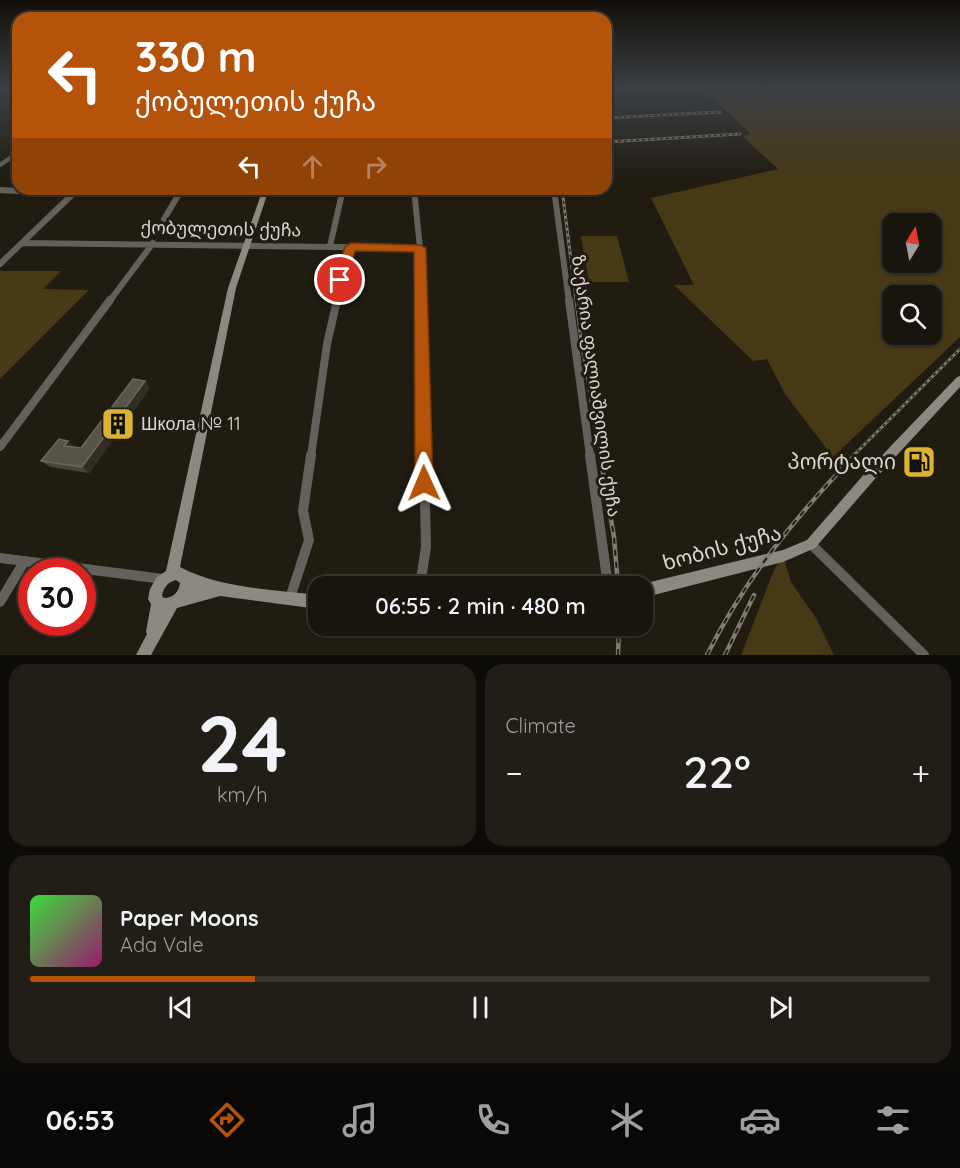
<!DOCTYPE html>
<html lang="en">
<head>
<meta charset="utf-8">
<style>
  :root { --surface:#18150e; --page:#211e17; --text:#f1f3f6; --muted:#9f9f9e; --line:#36342e; --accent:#b45309 }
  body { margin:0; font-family:Quicksand,"Noto Sans Georgian",sans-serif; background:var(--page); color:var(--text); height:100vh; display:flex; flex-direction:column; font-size:22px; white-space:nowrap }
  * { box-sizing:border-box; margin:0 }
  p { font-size:20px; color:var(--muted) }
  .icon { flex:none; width:33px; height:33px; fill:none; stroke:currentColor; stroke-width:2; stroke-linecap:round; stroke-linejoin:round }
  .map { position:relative; height:655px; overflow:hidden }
  .panel { display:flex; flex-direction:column; gap:9px; padding:9px; background:#0d0c08; flex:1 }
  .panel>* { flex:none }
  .top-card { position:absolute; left:12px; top:12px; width:600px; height:183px; border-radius:18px; box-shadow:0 2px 4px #0004,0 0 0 2px var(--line); background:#b45309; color:#fff; overflow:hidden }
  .needle { width:39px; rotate:10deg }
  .controls { position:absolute; left:882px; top:213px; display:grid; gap:12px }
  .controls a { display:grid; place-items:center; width:60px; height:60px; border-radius:12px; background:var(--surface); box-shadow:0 2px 4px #0004,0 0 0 2px var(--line); font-size:30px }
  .speed { position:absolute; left:18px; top:558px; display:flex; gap:12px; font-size:30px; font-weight:700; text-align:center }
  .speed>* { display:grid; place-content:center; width:78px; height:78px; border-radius:50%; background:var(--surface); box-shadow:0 2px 4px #0004,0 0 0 2px var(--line); line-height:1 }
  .speed .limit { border:9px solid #d22; background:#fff; color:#111 }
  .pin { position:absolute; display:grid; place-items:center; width:51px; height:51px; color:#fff; margin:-26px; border:3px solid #fff; border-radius:50%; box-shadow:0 2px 6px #0007 }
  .me { position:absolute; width:66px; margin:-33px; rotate:359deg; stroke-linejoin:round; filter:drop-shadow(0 0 4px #0008) }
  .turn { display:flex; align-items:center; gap:21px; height:126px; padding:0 24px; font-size:27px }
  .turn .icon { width:78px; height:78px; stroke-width:2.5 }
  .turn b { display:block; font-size:42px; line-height:51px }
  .lanes { display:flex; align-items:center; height:57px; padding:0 24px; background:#0003; justify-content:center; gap:30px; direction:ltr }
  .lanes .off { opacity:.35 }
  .big { font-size:45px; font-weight:600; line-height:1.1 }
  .panel .card { flex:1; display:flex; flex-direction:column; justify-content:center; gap:9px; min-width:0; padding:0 21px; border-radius:18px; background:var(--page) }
  .panel .dial { align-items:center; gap:0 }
  .dial b { font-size:78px; line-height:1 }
  .song { display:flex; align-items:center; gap:18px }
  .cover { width:72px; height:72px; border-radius:9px; background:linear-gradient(135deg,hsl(120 70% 55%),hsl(320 70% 35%)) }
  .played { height:6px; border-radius:3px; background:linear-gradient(90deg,var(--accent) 25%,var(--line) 25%) }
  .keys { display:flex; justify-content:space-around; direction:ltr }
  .heat { display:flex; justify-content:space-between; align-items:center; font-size:33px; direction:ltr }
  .panel .tiles { flex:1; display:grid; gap:9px; grid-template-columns:1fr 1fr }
  .card:last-child { grid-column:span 2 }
  .trip { position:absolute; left:308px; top:576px; width:345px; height:60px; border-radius:18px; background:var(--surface); box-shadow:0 2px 4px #0004,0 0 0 2px var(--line); font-weight:600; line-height:60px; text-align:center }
  .tabs { display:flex; height:96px; justify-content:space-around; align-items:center; background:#0a0806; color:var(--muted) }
  .tabs .icon { width:42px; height:42px }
  .tabs .current { color:var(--accent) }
  .tabs b { font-size:27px; color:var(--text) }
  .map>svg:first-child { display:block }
</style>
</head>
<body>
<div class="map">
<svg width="960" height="655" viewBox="0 0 960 655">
  <rect width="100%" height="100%" fill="#201c12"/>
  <!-- green -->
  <path fill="#453916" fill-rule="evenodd" d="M 702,88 L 960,88 L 960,337 L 833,457 L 785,394 L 767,359 L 753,361 L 674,285 L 694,285 L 651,198 L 778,169 L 742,136 L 751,134 ZM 892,224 L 932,224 L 932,262 L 892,262 ZM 892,296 L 932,296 L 932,334 L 892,334 Z
    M 581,236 L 617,236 L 629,282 L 589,282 Z
    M 0,271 L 61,271 L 43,289 L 89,290 L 0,379 Z
    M 783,556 L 791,582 L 816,618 L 834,655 L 741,655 L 774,570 Z"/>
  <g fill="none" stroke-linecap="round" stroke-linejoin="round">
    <!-- street-far3 -->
    <path stroke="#63615c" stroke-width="4.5" d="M 0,165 L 18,153"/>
    <!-- street-far2 -->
    <path stroke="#63615c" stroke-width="6" d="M 414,189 L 420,248 L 421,302
      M 554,189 L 569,302
      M 0,190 L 72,194
      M 164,219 L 182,189
      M 22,243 L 420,248
      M 330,246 L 343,189
      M 0,264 L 78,189
      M 109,302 L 153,243
      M 336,302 L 351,247"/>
    <!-- street-far1 -->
    <path stroke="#63615c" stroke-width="8" d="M 421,300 L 424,456
      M 569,300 L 590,456
      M 0,447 L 110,300
      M 311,456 L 327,344 L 337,300"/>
    <!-- street -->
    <path stroke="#63615c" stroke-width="10" d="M 590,455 L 608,586
      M 811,544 L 924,655
      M 0,558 L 163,579
      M 420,586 L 426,547 L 424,455
      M 290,598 L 309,540 L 303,511 L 311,455
      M 0,602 L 24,562"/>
    <!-- secondary -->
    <path fill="#8c8980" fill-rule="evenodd" d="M 263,189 L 269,189 L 236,288 L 180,567 C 219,588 274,590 318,595 L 318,609 L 220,596 L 177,608 L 151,655 L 136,655 L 147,634 L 146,632 L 151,604 L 148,599 L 150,589 L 157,577 L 166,571 L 228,288 ZM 176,580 L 180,583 C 179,592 173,598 164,598 L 162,596 C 163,588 168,582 176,580 Z
      M 960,376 L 960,387 L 874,480 L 815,548 L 783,562 L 642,598 L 642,586 L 637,586 L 642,584 L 783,550 L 807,540 L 866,472 L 957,377 Z"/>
    <defs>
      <path id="rail-far1" d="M 606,118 L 720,112
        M 606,142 L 740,134
        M 562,189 L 581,340 L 600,456
        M 853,456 L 960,349"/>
      <path id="rail" d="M 600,455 L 614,537 L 618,586
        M 618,655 L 619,626
        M 707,655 C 745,579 796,516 855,455
        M 725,655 L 754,595"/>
    </defs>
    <!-- rail-far1 casing -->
    <use href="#rail-far1" stroke="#7f7c73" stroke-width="3"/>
    <!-- rail casing -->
    <use href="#rail" stroke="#7f7c73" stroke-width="4.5"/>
    <!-- rail-far1 -->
    <use href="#rail-far1" stroke="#201c12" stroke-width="1.5" stroke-dasharray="3" stroke-linecap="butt"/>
    <!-- rail -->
    <use href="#rail" stroke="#201c12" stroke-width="2" stroke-dasharray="6" stroke-linecap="butt"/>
  </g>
  <!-- wall -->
  <path fill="#484439" d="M 150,388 L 89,473 L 50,467 L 41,461 L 75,447 L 81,448 Z"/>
  <!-- shaded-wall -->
  <path fill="#312d23" d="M 145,381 L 150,388 L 89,473 L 82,467 Z
    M 68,441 L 76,447 L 64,446 Z"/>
  <!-- building -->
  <path fill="#575449" stroke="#6c685e" stroke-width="1.5" d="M 133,379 L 145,381 L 82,467 L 41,461 L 59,439 L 68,441 L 64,446 L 81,448 Z"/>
  <!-- sky -->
  <linearGradient id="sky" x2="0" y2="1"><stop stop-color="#120f0a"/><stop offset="0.49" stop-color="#3c4044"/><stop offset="1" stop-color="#3c4044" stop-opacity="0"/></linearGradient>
  <rect width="960" height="180" fill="url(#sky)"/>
  <!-- route -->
  <path fill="#b45309" stroke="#753606" stroke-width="1.5" d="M 351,243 L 420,245 L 426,248 L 433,483 L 430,489 L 424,492 L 418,489 L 415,483 L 414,252 L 355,251 L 347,280 L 340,284 L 336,283 L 334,280 L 345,247 Z"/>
  <!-- icons -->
  <defs>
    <symbol id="building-square" viewBox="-11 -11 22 22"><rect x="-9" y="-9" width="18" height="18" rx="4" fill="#dbb233" stroke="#201c12"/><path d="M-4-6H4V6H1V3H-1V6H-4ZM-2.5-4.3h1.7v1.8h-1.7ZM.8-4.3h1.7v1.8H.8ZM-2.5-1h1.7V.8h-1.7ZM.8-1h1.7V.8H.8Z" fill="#111"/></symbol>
    <symbol id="fuel-square" viewBox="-11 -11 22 22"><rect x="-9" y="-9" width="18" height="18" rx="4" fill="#dbb233" stroke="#201c12"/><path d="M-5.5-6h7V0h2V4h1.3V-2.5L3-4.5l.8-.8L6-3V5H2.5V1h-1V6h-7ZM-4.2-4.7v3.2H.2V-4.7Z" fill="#111"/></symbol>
  </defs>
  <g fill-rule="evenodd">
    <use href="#building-square" x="99" y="405" width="38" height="38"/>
    <use href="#fuel-square" x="900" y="443" width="38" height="38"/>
  </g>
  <g text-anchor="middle" stroke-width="6" stroke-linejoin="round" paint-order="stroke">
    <!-- street labels -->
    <g font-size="18" fill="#d8d6cf" stroke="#201c12">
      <text transform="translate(221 229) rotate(1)" y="6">ქობულეთის ქუჩა</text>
      <text transform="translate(596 386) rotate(82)" y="6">ზაქარია ფალიაშვილის ქუჩა</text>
    </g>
    <!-- poi labels -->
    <g font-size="18" fill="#d8d6cf" stroke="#201c12" text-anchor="start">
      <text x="141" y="430">Школа № 11</text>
    </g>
    <!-- near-poi labels -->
    <g font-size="21" fill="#d8d6cf" stroke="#201c12" text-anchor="end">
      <text x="896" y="469">პორტალი</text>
    </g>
    <!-- near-street labels -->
    <g font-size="21" fill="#d8d6cf" stroke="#201c12">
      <text transform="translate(722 548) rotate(-15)" y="7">ხობის ქუჩა</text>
    </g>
  </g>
</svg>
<div class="controls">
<a><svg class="needle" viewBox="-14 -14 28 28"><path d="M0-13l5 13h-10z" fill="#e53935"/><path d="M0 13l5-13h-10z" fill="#9f9f9e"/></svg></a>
<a><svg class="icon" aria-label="search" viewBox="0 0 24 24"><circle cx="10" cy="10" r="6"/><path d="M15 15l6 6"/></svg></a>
</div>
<div class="speed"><div class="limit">30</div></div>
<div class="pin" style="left:340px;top:280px;background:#d93025"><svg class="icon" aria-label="arrive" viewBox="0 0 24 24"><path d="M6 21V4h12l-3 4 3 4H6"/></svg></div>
<svg class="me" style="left:424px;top:483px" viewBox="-20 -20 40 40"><path d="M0-17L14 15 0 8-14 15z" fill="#b45309" stroke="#fff" stroke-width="4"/></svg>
<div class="trip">06:55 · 2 min · 480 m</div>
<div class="top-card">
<div class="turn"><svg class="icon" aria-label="left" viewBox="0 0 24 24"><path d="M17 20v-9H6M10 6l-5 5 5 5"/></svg><div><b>330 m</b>ქობულეთის ქუჩა</div></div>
<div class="lanes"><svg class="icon" aria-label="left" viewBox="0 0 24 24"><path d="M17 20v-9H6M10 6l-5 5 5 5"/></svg><svg class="icon off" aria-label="ahead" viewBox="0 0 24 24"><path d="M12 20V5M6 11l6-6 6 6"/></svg><svg class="icon off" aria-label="right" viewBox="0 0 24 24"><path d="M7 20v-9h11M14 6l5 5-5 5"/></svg></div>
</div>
</div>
<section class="panel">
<div class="tiles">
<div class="card dial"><b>24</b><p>km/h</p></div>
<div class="card"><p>Climate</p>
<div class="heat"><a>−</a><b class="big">22°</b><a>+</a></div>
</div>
<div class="card">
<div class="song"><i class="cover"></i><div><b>Paper Moons</b><p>Ada Vale</p></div></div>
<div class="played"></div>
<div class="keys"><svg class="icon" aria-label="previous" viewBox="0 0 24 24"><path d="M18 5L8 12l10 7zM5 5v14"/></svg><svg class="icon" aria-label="pause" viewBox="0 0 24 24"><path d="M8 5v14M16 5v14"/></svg><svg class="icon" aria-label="next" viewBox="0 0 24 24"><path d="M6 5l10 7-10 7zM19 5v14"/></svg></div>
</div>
</div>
</section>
<nav class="tabs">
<b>06:53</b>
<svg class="icon current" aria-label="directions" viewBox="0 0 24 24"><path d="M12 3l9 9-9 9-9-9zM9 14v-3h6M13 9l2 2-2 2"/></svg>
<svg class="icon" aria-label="music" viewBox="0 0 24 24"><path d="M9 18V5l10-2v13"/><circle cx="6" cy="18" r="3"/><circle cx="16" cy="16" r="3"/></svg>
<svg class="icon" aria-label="phone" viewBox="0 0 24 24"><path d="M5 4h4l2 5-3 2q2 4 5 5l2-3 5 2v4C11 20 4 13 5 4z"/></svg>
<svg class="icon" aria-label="climate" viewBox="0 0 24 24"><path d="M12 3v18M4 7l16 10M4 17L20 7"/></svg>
<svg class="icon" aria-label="car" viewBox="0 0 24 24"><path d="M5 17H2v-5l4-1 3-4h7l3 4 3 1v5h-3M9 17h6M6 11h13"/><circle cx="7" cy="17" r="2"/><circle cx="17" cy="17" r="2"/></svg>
<svg class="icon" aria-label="filters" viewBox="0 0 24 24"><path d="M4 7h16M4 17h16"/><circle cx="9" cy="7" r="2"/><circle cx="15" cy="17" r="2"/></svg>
</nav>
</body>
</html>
